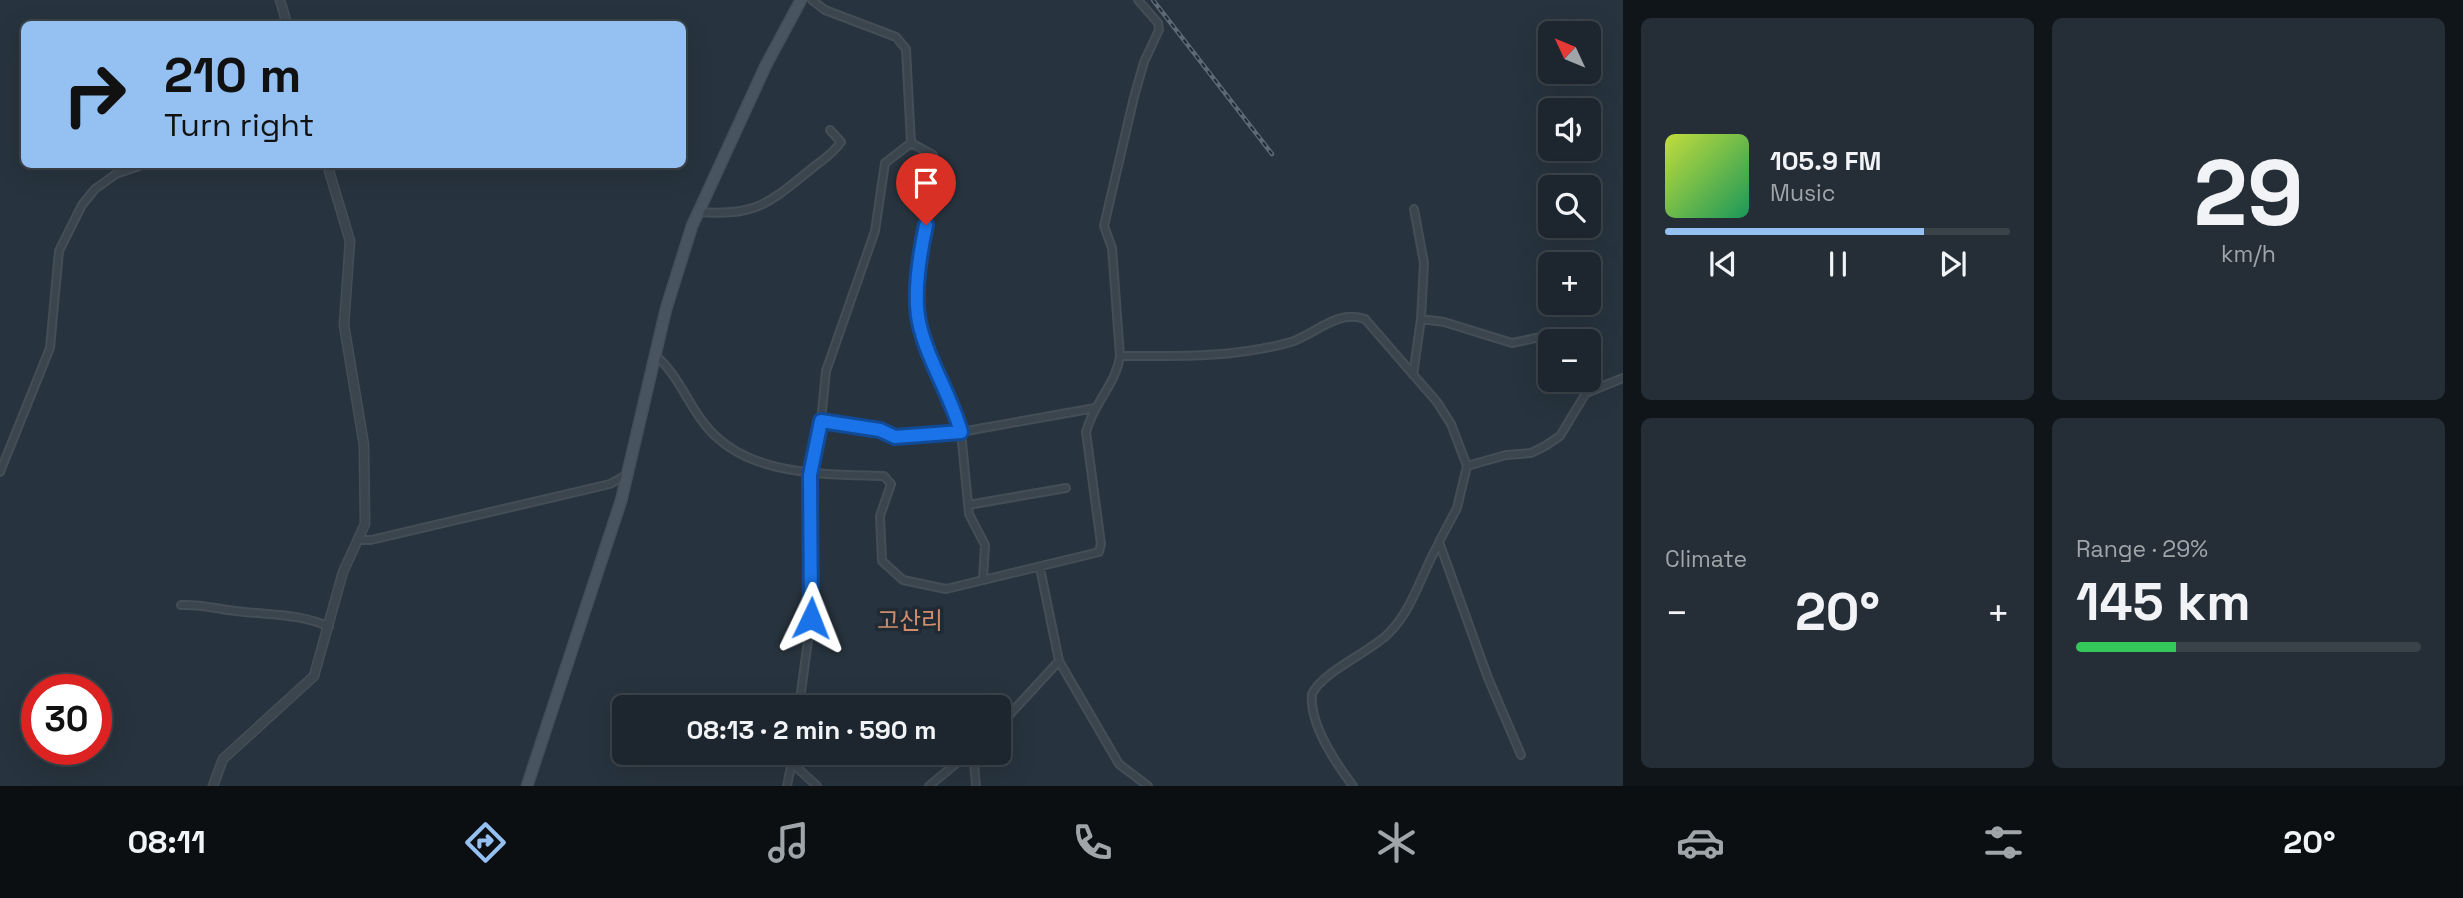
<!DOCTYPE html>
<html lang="en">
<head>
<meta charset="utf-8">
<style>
  :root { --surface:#1d262e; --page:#252e36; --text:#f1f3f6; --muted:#a0a5aa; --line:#3b434a; --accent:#94c1f1 }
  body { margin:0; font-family:"Space Grotesk","Noto Sans KR",sans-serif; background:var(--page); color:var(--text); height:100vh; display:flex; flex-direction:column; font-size:26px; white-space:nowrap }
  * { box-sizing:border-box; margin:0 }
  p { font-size:23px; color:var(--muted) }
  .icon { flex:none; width:38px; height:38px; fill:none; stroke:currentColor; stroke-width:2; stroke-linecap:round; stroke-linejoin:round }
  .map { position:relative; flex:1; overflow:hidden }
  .details { display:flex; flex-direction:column; gap:18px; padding:18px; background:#101519; width:840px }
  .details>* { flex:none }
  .banner { position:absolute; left:21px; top:21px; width:665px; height:147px; border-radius:10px; box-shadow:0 7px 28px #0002,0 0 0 2px var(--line); background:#94c1f1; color:#111; overflow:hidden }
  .needle { width:46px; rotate:314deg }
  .fabs { position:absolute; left:1538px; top:21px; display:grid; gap:14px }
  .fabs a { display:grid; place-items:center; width:63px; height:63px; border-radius:10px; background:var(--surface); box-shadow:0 7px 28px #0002,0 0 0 2px var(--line); font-size:35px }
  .speed { position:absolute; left:21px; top:674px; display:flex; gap:14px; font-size:35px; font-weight:700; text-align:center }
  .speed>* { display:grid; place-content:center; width:91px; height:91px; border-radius:50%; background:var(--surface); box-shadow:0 7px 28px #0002,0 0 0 2px var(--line); line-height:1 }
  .speed .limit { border:10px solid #d22; background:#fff; color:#111 }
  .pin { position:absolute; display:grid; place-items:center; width:60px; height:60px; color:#fff; margin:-72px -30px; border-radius:50% 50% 50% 0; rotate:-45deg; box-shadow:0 0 7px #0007 }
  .pin .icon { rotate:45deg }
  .me { position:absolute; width:77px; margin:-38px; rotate:2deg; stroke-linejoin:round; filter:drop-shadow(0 0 5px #0008) }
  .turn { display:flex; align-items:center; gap:24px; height:147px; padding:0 28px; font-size:32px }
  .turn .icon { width:91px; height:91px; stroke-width:2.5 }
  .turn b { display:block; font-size:49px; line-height:60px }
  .big { font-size:52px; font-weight:700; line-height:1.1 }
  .details .widget { flex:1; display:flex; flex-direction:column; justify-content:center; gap:10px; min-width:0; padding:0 24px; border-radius:10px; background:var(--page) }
  .details .dial { align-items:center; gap:0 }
  .dial b { font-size:91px; line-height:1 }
  .song { display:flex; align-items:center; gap:21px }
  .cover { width:84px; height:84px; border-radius:10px; background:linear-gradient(135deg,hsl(70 70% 55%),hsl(150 70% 35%)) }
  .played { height:7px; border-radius:4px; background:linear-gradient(90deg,var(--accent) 75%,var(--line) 75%) }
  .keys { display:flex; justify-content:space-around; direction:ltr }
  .heat { display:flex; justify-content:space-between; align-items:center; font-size:38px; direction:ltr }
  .charge { height:10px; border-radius:5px; background:linear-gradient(90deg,#34c759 29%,var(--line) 0) }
  .details .tiles { flex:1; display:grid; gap:18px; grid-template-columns:repeat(2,1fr) }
  .trip { position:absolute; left:612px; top:695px; width:399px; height:70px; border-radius:10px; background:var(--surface); box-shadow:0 7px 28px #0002,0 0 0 2px var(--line); font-weight:700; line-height:70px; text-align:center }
  .menu { display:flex; height:112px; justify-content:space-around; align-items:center; background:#0c0f12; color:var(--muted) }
  .menu .icon { width:49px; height:49px }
  .menu .on { color:var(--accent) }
  .menu b { font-size:32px; color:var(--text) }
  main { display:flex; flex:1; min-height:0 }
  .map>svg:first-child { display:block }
</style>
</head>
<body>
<main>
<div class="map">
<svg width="1623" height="786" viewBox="0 0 1623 786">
  <rect width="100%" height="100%" fill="#27333e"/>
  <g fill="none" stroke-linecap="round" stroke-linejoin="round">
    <defs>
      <path id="minor" d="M 812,0 L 825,10 L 896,37 L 906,49 L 911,143
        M 911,143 L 933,155 L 930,204 L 920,269 L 919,321 L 953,403 L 961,432 L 969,514 L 985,545 L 983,580
        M 698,212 C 755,216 767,205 810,170 C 822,160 832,155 841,142 L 830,130
        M 1421,319 L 1444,322 L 1512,343 L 1550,335 L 1562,341
        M 656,356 C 678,375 686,400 703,422 C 743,477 824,474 884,476 L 891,484 L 880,516 L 882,561 L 903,580 L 946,589 L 1099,552 L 1101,544 L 1086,432 C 1093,404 1116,384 1120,356 L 1112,248 L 1104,226 L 1134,97 L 1144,62 L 1159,30 L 1158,23 L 1138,0
        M 1120,356 C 1179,356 1234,358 1291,342 C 1315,334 1338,309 1365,319 L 1437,402 L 1451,424 L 1467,466 L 1457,508 L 1439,542 L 1488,678 L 1521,755
        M 1413,375 L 1421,319 L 1424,263 L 1414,209
        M 1577,380 L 1586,393
        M 821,421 L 880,430 L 903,437 L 961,432 L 1095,408
        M 1467,466 L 1506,455 L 1531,453 L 1545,446 L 1560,436 L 1586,393 L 1623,378
        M 0,472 L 50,348 L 59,251 L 82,205 L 95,189 L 116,174 L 145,164
        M 968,505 L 1066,488
        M 359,540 L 371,540 L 610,484 L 626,475
        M 1040,568 L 1059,661 L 1119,764 L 1148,786
        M 181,605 C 201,604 217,609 236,611 C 266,615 301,613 329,627
        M 799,707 L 811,618 L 810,475 L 821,421 L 826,371 L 875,231 L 885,163 L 911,143
        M 999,726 L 1059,661
        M 973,752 L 976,786
        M 793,764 L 817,786
        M 787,786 L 794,752
        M 929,786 L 970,752
        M 1353,786 C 1335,762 1309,724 1312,694 C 1323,671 1369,653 1389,633 C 1413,609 1422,572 1439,543"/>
      <path id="tertiary" d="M 280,0 L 287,24
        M 213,786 L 223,759 L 314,676 L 343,572 L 365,524 L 364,445 L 344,325 L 350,241 L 327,164"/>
      <path id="secondary" d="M 527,786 L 621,501 L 666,309 L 692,226 L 766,65 L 801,0"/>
    </defs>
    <!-- minor casing -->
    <use href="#minor" stroke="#444e57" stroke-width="10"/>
    <!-- tertiary casing -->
    <use href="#tertiary" stroke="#444e57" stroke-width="11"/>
    <!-- secondary casing -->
    <use href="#secondary" stroke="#444e57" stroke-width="13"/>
    <!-- minor -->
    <use href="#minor" stroke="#3b454e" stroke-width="6"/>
    <!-- tertiary -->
    <use href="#tertiary" stroke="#3b454e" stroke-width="8"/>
    <!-- secondary -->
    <use href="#secondary" stroke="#495461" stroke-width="10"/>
    <defs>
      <path id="rail" d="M 1153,0 L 1272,154"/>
    </defs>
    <!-- rail casing -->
    <use href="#rail" stroke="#5d6975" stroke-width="4.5"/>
    <!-- rail -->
    <use href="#rail" stroke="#202a34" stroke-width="2" stroke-dasharray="5" stroke-linecap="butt"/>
  </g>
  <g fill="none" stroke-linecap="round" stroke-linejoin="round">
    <defs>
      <path id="route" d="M 811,618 L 810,475 L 821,421 L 880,430 L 895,437 L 961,432 C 951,395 927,360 919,322 C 913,293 920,253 926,225"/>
    </defs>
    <!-- route casing -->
    <use href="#route" stroke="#114b97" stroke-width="18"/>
    <!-- route -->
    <use href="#route" stroke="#1a73e8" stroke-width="12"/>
  </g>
  <g text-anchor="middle" stroke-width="7" stroke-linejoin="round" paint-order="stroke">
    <!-- quarter labels -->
    <g font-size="24" fill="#ce8e6d" stroke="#202a34">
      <text x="910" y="629">고산리</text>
    </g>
  </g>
</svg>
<div class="fabs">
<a><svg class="needle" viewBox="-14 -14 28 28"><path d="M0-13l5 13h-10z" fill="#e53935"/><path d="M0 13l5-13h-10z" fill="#a0a5aa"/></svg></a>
<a><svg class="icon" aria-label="sound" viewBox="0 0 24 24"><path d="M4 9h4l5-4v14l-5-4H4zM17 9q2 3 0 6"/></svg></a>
<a><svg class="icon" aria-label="search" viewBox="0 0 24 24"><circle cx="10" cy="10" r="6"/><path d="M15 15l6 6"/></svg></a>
<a>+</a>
<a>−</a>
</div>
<div class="speed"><div class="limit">30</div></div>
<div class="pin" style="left:926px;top:225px;background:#d93025"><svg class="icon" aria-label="arrive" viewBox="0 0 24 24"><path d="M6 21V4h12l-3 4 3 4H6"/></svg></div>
<svg class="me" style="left:811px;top:618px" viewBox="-20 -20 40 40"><path d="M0-17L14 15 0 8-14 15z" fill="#1a73e8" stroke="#fff" stroke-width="4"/></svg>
<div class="trip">08:13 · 2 min · 590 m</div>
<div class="banner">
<div class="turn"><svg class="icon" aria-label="right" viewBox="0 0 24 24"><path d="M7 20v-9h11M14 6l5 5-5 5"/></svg><div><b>210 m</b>Turn right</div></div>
</div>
</div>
<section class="details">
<div class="tiles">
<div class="widget">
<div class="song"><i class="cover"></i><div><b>105.9 FM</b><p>Music</p></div></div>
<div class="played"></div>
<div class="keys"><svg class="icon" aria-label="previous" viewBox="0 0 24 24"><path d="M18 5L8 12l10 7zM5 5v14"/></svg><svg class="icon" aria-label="pause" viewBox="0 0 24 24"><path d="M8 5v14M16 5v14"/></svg><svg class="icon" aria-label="next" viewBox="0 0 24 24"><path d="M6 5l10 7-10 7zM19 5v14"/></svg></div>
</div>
<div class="widget dial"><b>29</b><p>km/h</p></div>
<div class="widget"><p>Climate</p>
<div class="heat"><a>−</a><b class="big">20°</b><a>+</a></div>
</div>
<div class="widget"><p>Range · 29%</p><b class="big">145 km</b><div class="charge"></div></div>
</div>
</section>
</main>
<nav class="menu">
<b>08:11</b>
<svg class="icon on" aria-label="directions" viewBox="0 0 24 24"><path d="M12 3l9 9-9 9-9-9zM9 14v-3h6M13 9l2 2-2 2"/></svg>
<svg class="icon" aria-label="music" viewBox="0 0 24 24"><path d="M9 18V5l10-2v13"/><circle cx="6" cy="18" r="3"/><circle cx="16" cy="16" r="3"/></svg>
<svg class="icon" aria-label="phone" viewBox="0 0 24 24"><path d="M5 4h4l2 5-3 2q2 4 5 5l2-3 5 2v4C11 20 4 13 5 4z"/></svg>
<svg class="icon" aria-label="climate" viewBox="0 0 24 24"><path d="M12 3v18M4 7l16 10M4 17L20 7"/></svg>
<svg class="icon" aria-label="car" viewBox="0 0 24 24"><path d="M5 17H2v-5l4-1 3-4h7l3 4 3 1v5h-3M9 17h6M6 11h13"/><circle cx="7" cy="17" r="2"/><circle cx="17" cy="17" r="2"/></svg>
<svg class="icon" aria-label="filters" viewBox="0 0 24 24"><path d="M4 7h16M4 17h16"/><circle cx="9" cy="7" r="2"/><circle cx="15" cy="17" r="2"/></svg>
<b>20°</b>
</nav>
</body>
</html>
